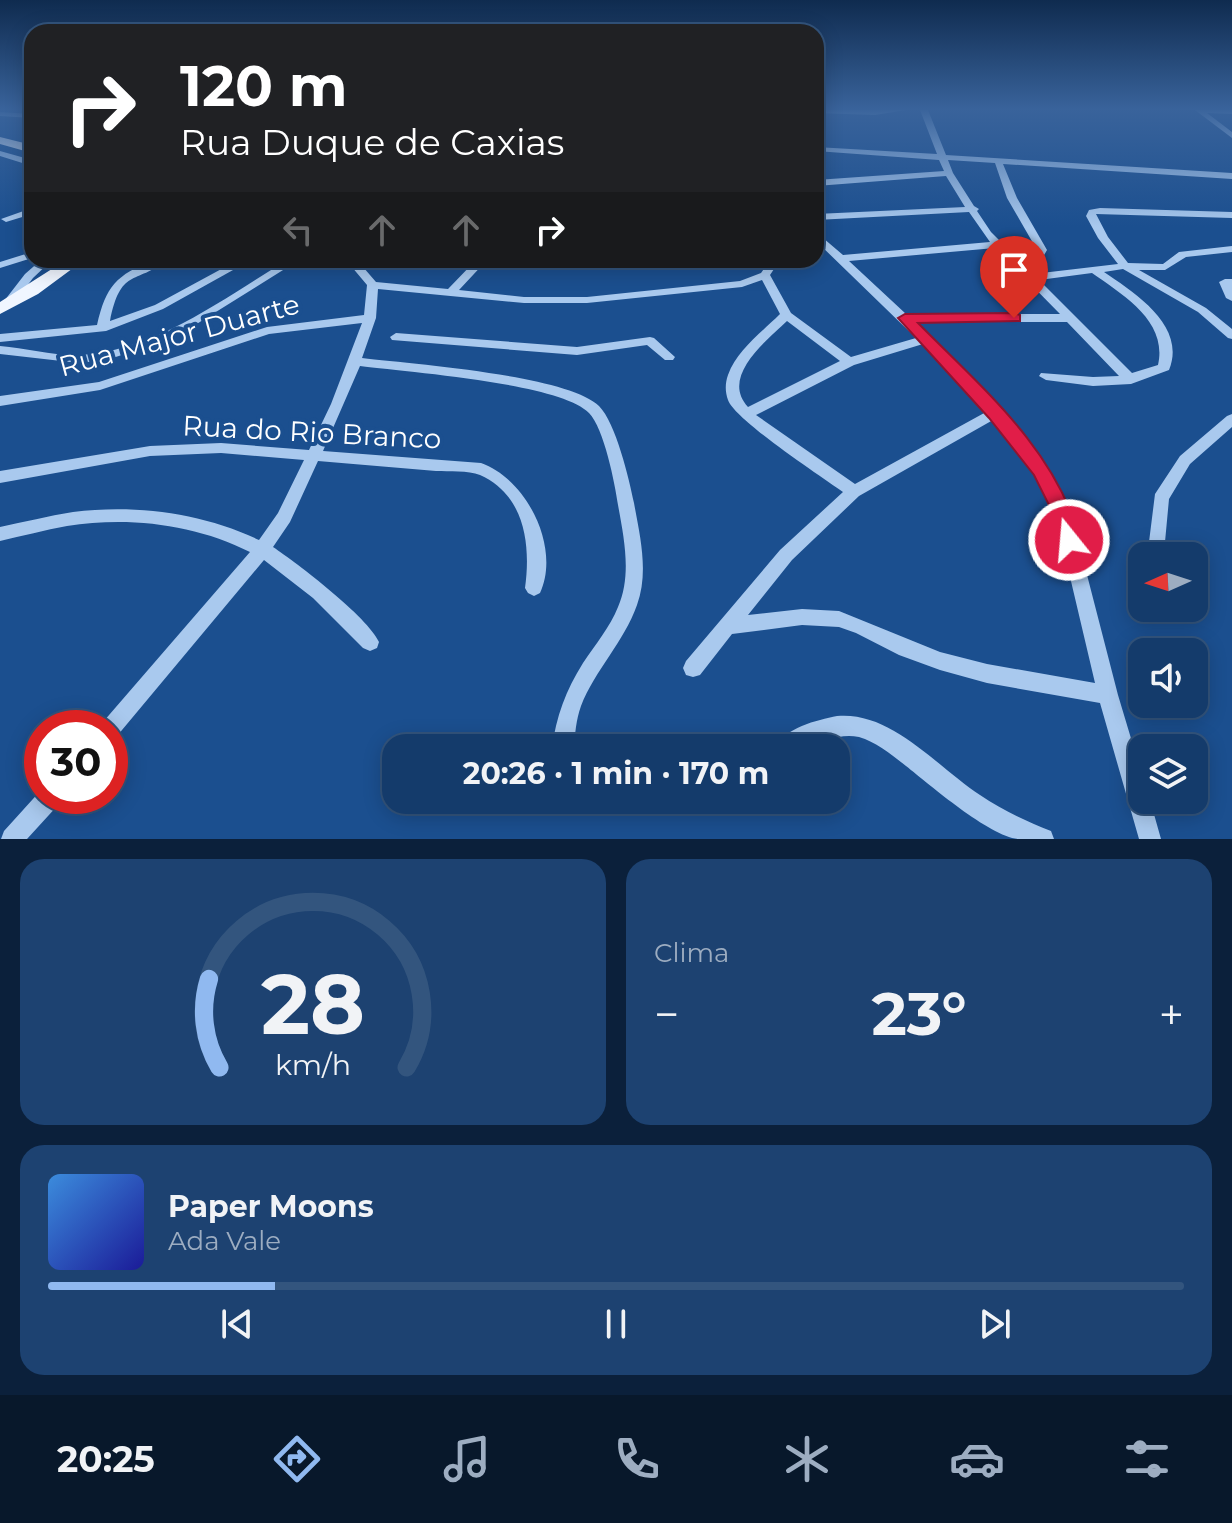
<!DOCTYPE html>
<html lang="pt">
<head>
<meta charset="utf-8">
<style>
  :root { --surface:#143b6b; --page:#1d4271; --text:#f1f3f6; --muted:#9dadc1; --line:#33557e; --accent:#90b9f0 }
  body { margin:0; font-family:Montserrat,sans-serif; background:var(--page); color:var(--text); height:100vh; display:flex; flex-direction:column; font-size:30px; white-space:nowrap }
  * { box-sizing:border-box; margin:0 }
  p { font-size:26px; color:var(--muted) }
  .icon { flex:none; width:44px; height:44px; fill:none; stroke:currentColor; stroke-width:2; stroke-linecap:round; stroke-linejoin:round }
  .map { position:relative; height:839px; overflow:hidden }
  .drawer { display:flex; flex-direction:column; gap:20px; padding:20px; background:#0b203b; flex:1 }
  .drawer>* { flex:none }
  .banner { position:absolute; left:24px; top:24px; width:800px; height:244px; border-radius:24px; box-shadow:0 4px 20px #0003,0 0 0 2px var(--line); background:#202124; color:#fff; overflow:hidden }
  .needle { width:52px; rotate:267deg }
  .fabs { position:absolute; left:1128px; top:542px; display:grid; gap:16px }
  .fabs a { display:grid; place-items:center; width:80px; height:80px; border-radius:16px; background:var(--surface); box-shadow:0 4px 20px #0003,0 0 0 2px var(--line); font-size:40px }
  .speed { position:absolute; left:24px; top:710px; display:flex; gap:16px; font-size:40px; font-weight:700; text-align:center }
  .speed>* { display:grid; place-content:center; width:104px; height:104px; border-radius:50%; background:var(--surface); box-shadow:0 4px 20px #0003,0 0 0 2px var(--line); line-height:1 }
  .speed .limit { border:12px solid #d22; background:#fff; color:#111 }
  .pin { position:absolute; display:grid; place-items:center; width:68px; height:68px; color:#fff; margin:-82px -34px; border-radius:50% 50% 50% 0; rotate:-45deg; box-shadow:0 0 8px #0007 }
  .pin .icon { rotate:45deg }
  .me { position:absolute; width:88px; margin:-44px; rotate:343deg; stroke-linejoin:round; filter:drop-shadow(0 0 6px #0008) }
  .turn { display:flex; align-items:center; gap:28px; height:168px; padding:0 24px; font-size:36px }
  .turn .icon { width:104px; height:104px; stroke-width:2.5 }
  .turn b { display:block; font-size:56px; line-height:68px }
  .lanes { display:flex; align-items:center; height:76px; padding:0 24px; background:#0003; justify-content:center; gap:40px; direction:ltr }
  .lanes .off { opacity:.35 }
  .big { font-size:60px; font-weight:700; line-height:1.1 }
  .drawer .card { flex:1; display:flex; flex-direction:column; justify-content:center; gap:12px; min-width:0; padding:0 28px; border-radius:24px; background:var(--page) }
  .drawer .dial { align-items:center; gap:0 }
  .dial svg { height:208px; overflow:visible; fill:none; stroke:var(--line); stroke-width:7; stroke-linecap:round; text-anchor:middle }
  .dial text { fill:var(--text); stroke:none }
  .song { display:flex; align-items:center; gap:24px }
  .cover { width:96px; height:96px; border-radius:12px; background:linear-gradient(135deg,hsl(210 70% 55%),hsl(240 70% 35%)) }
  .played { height:8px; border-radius:4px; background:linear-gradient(90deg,var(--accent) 20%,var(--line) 20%) }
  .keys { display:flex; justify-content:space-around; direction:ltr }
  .heat { display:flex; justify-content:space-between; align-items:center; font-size:44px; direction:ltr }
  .drawer .tiles { flex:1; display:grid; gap:20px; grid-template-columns:1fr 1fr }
  .card:last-child { grid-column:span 2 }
  .trip { position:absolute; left:382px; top:734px; width:468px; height:80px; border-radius:24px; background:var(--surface); box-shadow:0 4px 20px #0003,0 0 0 2px var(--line); font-weight:700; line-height:80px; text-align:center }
  .dock { display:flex; height:128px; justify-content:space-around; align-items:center; background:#08182b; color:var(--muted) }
  .dock .icon { width:56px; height:56px }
  .dock .selected { color:var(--accent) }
  .dock b { font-size:36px; color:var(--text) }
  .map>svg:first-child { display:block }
</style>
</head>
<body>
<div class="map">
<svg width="1232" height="839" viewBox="0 0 1232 839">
  <rect width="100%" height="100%" fill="#1b4f8f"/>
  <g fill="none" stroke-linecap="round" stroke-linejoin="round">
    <!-- minor -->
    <path fill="#a9c9ee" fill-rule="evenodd" d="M 816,110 L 906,110 L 875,115 L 816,113 Z
      M 920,110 L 928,110 L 946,155 L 1232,173 L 1232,179 L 1003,164 L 1017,198 L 1047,250 L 1043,257 L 1020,261 L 1033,274 L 1118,264 L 1098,238 L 1086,216 L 1089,210 L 1100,208 L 1232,212 L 1232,218 L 1096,214 L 1108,237 L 1128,263 L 1163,264 L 1179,252 L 1232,246 L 1232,252 L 1186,257 L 1165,270 L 1139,270 L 1206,308 L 1232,329 L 1232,339 L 1228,338 L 1198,312 L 1123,269 L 1104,272 C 1135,293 1187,326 1169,370 L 1131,384 L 1093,386 L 1046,380 L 1039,376 L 1041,373 L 1093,377 L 1119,376 L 1067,322 L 914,322 L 1000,410 L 1046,467 L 1070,509 L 1118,695 L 1142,775 L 1142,800 L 1150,800 L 1161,839 L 1139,839 L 1100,703 L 987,683 L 940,670 L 899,655 L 856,633 L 839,627 L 802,625 L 732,634 L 700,675 L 693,677 L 686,675 L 683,668 L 686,661 L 780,550 L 843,492 C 822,477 735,420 728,400 C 725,392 725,383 728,375 C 737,350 762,332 780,314 L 762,280 L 742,287 L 587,303 L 524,303 L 378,289 L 376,318 L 362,358 C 412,364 567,375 599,406 C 616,423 629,479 634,503 C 640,536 649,572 637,605 C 624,642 595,670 581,706 C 576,720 575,734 574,748 L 552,748 C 556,717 566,690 583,663 C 595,645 610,627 618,607 C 632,575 624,538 618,505 C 615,484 604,428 589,413 C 561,383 406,372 360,366 L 323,451 L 481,463 C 527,479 561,548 540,593 L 534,596 L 528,593 L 525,588 C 531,545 525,495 480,475 C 468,470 449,472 436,471 C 397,468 357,464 318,461 L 290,522 L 273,547 C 297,563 368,617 379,642 L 377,648 L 370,651 L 363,648 L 313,598 L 264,560 L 117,736 L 110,739 L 110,728 L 100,728 L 103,722 L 250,552 C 195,524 128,516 67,526 C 45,530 22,536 0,541 L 0,527 C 24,522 48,516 73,512 C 135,504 203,513 259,540 L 278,513 L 304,460 L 221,453 L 150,456 L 0,483 L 0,471 L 150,446 L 221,443 L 309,450 L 331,404 L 362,323 L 269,334 L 100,390 L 0,406 L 0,396 L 99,382 L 267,327 L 364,315 L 367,285 L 346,260 L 357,260 L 376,282 L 448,289 L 476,260 L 487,260 L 459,290 L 524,297 L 587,297 L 740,281 L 761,273 L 770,260 L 780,260 L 770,275 L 791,313 L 851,357 L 916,338 L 816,241 L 816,232 L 843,255 L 990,242 L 969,212 L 816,220 L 816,214 L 965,207 L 946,176 L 816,186 L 816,180 L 944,171 L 939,160 L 816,151 L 816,147 L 937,154 ZM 948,160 L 995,163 L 1007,198 L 1037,250 L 1035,252 L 1014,255 L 991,232 L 977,211 L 979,209 L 974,206 L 953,173 ZM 995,248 L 1060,314 L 906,314 L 849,261 ZM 1092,273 C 1123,295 1168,321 1158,365 L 1132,373 L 1039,280 ZM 787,321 L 840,361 L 748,407 C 720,377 766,341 787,321 ZM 923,344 L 986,412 L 855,484 L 756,415 L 854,365 ZM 993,420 L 1035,475 L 1054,509 L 1095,683 L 987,664 L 940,652 L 839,611 L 802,609 L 748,615 L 792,560 L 859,496 Z
      M 1195,110 L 1232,110 L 1232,114 L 1207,113 L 1232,132 L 1232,138 Z
      M 0,112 L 32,114 L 32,118 L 0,116 Z
      M 0,151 L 32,160 L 32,166 L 0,156 Z
      M 32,208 L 32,214 L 6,222 L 1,219 Z
      M 32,252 L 32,258 L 0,268 L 0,262 Z
      M 41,260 L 52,260 L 33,278 L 11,307 L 3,307 L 1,305 L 25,274 Z
      M 154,260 L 168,260 C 134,285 121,268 110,321 L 155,305 L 238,260 L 251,260 L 163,309 L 106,331 L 0,342 L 0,334 L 97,325 C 106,286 116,275 154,260 Z
      M 287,260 L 299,260 L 195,325 L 138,350 L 106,360 L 79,363 L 0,354 L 0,346 C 26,348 54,356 80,355 C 155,351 225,298 287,260 Z
      M 1225,279 L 1232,279 L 1232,301 L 1226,298 L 1219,282 Z
      M 396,333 L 577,347 L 650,337 L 654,338 L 675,357 L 673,360 L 665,360 L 647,345 L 577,355 L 392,340 L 390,337 Z
      M 1232,414 L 1232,427 L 1190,464 L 1169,499 L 1165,542 L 1163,547 L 1157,549 L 1151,547 L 1149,542 L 1155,494 L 1180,456 L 1227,416 Z
      M 837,716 C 892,711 937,767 980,795 C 1002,810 1026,821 1051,831 L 1054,839 C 1043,839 1030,839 1018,839 C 989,836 930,785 906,766 C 892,755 876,742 859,737 C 839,733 824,742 806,747 C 797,750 785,748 775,748 C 784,728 817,720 837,716 Z
      M 42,789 L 42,796 L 62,796 L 59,804 L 27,839 L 1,839 L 4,831 Z
      M 621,800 L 697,800 L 694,808 C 674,816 644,816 624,808 Z"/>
    <!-- major -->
    <path fill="#f0f6ff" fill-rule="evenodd" d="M 0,137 L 32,145 L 32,153 L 0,144 Z
      M 66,260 L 84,260 L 38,294 L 0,314 L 0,302 Z"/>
  </g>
  <!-- sky -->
  <linearGradient id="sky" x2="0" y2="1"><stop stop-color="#0f2b4f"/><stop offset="0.48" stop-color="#39639b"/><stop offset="1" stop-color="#39639b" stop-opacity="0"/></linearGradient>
  <rect width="1232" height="227" fill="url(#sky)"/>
  <!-- route -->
  <path fill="#e11d48" stroke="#92132f" stroke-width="2" d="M 1014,313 L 1020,315 L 1020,321 L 918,323 C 981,387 1057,450 1080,540 L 1077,546 L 1069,549 L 1062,546 L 1051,509 L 1034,475 L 989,418 L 898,318 L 905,314 Z"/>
  <g text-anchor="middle" stroke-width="8" stroke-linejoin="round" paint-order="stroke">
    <!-- street labels -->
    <g font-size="28" fill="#fff" stroke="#1b4f8f">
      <text transform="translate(179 335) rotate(-15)" y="10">Rua Major Duarte</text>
      <text transform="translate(312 432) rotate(3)" y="10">Rua do Rio Branco</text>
    </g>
  </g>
</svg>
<div class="fabs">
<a><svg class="needle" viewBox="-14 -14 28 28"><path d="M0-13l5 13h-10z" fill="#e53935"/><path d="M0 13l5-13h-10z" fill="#9dadc1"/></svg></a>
<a><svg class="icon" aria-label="sound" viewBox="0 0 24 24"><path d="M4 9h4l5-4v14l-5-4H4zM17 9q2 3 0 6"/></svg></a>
<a><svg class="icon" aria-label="layers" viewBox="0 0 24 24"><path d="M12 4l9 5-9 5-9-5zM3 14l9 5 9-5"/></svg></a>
</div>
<div class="speed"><div class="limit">30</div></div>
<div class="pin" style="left:1014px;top:318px;background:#d93025"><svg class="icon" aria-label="arrive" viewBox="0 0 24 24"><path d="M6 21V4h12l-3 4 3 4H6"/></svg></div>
<svg class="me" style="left:1069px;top:540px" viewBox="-20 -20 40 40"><circle r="17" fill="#e11d48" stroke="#fff" stroke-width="3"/><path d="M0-11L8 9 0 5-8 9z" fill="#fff"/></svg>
<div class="trip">20:26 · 1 min · 170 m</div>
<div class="banner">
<div class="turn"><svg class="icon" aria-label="right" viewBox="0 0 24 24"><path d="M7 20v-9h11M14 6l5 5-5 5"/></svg><div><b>120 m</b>Rua Duque de Caxias</div></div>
<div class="lanes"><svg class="icon off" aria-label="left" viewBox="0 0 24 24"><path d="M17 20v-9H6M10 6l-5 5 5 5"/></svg><svg class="icon off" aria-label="ahead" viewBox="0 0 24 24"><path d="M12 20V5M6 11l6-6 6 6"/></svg><svg class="icon off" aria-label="ahead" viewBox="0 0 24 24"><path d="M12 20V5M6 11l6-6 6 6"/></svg><svg class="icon" aria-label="right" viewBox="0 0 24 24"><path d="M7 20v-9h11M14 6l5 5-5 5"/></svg></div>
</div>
</div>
<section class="drawer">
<div class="tiles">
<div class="card dial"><svg viewBox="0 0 100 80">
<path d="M14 69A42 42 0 1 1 86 69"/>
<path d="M14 69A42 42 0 0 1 10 35" stroke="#90b9f0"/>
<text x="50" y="56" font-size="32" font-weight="700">28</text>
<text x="50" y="72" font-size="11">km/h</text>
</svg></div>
<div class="card"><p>Clima</p>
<div class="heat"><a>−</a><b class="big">23°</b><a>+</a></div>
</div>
<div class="card">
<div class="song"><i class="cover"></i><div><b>Paper Moons</b><p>Ada Vale</p></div></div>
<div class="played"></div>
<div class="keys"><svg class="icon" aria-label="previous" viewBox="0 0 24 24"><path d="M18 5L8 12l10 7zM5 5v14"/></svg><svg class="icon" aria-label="pause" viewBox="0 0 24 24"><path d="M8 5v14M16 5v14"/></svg><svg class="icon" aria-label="next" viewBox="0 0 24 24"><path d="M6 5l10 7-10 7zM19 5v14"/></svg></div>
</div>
</div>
</section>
<nav class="dock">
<b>20:25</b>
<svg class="icon selected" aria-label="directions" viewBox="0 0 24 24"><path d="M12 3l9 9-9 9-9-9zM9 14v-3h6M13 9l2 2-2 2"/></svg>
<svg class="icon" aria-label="music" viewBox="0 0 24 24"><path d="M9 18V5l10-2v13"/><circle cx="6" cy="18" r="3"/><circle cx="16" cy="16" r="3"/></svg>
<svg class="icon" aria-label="phone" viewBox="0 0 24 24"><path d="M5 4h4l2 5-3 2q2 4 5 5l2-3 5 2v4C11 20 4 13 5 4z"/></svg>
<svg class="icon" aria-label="climate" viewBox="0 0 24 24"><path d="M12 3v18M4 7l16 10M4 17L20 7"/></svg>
<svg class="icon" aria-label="car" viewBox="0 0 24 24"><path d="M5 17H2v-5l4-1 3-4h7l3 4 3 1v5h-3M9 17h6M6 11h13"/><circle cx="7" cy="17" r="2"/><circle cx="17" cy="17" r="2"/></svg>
<svg class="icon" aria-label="filters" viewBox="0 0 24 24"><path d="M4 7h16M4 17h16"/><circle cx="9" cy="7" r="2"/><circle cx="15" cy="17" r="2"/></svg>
</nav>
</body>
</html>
